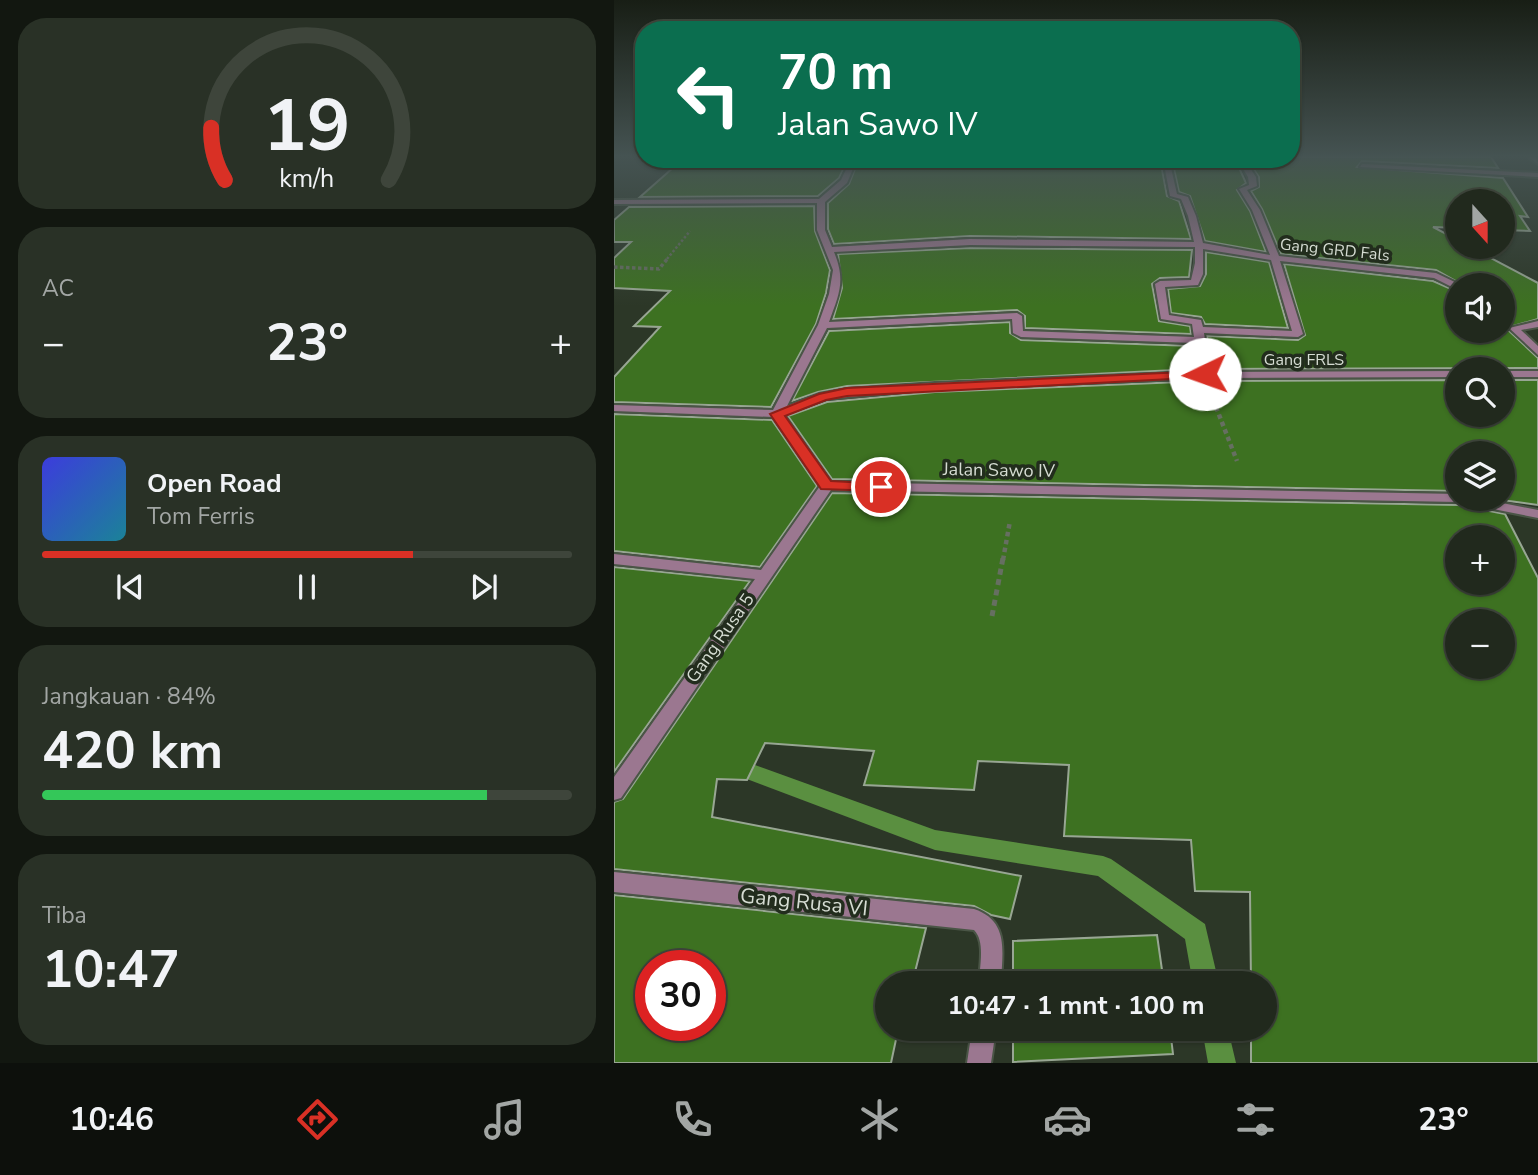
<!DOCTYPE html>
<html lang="id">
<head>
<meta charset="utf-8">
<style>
  :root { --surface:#21291d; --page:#293126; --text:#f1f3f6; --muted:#a2a6a4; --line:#3e453b; --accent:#d93025 }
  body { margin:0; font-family:"Nunito Sans",sans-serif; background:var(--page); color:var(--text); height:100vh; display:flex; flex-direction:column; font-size:26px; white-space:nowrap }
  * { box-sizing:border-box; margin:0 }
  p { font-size:23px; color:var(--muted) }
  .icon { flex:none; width:38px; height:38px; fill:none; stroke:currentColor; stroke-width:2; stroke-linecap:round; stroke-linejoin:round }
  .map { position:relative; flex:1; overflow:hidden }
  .drawer { display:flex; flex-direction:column; gap:18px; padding:18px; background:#121710; width:614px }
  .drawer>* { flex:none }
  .banner { position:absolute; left:21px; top:21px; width:665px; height:147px; border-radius:28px; box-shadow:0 2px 5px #0004,0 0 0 2px var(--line); background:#0b6e4f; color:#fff; overflow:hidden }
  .needle { width:46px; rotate:159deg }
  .fabs { position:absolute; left:831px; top:189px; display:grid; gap:14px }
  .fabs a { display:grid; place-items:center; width:70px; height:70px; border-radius:50%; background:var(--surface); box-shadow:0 2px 5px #0004,0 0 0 2px var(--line); font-size:35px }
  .speed { position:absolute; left:21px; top:950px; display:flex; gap:14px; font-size:35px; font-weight:700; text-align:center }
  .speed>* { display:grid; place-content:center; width:91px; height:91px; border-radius:50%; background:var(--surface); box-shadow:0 2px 5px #0004,0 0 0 2px var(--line); line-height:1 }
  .speed .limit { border:10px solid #d22; background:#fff; color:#111 }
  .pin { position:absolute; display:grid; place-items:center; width:60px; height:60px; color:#fff; margin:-30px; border:4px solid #fff; border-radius:50%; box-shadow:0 2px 7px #0007 }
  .me { position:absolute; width:77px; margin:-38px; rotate:267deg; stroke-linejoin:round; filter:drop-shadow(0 0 5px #0008) }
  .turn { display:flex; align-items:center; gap:24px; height:147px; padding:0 28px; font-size:32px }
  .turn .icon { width:91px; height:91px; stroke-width:2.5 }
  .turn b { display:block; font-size:49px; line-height:60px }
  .big { font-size:52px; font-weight:700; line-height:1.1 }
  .drawer .tile { flex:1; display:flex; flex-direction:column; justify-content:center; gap:10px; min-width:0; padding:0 24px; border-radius:28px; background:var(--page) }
  .drawer .dial { align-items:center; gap:0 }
  .dial svg { height:182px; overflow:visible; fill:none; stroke:var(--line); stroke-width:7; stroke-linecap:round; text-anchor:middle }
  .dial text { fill:var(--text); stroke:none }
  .song { display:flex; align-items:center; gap:21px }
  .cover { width:84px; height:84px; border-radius:10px; background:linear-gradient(135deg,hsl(240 70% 55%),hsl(190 70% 35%)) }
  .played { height:7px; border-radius:4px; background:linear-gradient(90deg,var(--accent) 70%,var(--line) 70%) }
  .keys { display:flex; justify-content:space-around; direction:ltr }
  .heat { display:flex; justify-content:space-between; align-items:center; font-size:38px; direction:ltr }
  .charge { height:10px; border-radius:5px; background:linear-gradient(90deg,#34c759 84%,var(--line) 0) }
  .trip { position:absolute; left:261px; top:971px; width:402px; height:70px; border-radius:35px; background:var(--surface); box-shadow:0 2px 5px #0004,0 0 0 2px var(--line); font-weight:700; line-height:70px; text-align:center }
  .tab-bar { display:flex; height:112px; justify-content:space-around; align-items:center; background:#0d100c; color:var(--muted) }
  .tab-bar .icon { width:49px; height:49px }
  .tab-bar .current { color:var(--accent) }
  .tab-bar b { font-size:32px; color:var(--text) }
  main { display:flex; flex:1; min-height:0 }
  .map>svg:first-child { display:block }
</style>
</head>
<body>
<main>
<section class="drawer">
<div class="tile dial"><svg viewBox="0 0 100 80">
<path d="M14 69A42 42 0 1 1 86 69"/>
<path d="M14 69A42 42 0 0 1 8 46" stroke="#d93025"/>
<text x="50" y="56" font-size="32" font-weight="700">19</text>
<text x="50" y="72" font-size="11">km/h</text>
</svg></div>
<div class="tile"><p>AC</p>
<div class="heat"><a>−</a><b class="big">23°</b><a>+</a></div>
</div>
<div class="tile">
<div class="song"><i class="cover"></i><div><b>Open Road</b><p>Tom Ferris</p></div></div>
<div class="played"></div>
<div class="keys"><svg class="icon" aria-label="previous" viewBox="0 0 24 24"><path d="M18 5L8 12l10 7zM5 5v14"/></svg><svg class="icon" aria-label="pause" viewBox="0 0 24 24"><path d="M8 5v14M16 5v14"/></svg><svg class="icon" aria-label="next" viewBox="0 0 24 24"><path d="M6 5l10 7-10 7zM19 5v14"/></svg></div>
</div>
<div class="tile"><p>Jangkauan · 84%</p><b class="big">420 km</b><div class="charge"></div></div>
<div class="tile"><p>Tiba</p><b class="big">10:47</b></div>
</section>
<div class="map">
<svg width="924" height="1063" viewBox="0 0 924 1063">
  <rect width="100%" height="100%" fill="#2c3727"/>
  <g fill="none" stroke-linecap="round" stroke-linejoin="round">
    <!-- stream -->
    <path fill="#5a8f40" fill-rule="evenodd" d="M 116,756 L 321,830 L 489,856 L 497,859 L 591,924 L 605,984 L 579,984 L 571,939 L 484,876 L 321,850 L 109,770 L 106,764 L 109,758 Z
      M 588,1029 L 614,1029 L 622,1063 L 594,1063 Z"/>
  </g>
  <!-- building -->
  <path fill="#3d7121" stroke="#98a693" stroke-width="2" fill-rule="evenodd" d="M 677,157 L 877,157 L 884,168 L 748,161 L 743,167 L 889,178 L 914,217 L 906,216 L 916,231 L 889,230 L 889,201 L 844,201 L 844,228 L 819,227 L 844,240 L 844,247 L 856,247 L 924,283 L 924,319 L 892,328 L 924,358 L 924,368 L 598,369 L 593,336 L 684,340 L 691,335 L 670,264 L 819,281 L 844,292 L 844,331 L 889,331 L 889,285 L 849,285 L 822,270 L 667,254 L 648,209 L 637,191 L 645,187 L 645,177 L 633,159 Z
    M 69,159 L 234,159 L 225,178 L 204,196 L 26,197 Z
    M 245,159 L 546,159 L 553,196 L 565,201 L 577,239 L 356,236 L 220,244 L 214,229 L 214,203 L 235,184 Z
    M 558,159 L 621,159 L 632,183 L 623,190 L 636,211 L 652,252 L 591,241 L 576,196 L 565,192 Z
    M 200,206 L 201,231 L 216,270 L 212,293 L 202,324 L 157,407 L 0,402 L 0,377 L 46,327 L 20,326 L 56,291 L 0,288 L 0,258 L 17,242 L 0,242 L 0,220 L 15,207 Z
    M 356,248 L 578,250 L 575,277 L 546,278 L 538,284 L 545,321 L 576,326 L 577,334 L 411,328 L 411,316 L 403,310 L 219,319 L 228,288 L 224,254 Z
    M 592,252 L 655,262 L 674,328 L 591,324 L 587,317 L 557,313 L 554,289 L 586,286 L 592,274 Z
    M 396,322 L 396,333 L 407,340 L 579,346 L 582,369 L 233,386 L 204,392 L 178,401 L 215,331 Z
    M 844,380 L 844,415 L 889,415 L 889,380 L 924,380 L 924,505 L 880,499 L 889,499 L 889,453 L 844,453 L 844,491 L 218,479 L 174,416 L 213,402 L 321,392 L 591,381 Z
    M 0,414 L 158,420 L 203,486 L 146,567 L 0,551 Z
    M 218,493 L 844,505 L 891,514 L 924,578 L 924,1063 L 637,1063 L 637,1029 L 651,1029 L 651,984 L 637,984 L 636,892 L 581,891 L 577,840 L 450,836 L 455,765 L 364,761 L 360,790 L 250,785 L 260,751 L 151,743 L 133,780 L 103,779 L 98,817 L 407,876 L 396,919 L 377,915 L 360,906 L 0,869 L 0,802 L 9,799 ZM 844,537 L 889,537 L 889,583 L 844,583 ZM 844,621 L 889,621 L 889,667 L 844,667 Z
    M 0,567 L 136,581 L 0,772 Z
    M 0,895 L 312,928 L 298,984 L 273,984 L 273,1029 L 288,1029 L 284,1030 L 277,1063 L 0,1063 ZM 37,966 L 96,966 L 96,1026 L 37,1026 Z
    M 543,935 L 550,984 L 399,984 L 399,941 Z
    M 399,1029 L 556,1029 L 559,1054 L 399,1062 Z"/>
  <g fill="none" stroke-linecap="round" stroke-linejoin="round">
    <defs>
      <path id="minor" d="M 914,157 L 922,157 L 924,164 Z
        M 237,159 L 243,159 L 233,183 L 211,202 L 211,230 L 218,247 L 356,239 L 580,242 L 574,216 L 567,199 L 556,196 L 549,159 L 555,159 L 563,194 L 574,197 L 582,216 L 589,243 L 656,255 L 638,210 L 625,189 L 635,185 L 634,177 L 623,159 L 630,159 L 642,177 L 643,186 L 633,190 L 646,210 L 665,256 L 822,273 L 847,285 L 844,285 L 844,290 L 820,278 L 666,261 L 689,334 L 684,337 L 590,333 L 596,372 L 844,371 L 844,377 L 591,378 L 321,389 L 212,399 L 170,415 L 217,482 L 844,494 L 844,499 L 868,499 L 924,510 L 924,518 L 844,502 L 217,490 L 7,798 L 0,800 L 0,777 L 141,579 L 0,564 L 0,554 L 147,570 L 206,486 L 159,417 L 0,411 L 0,405 L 159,410 L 204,325 L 215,294 L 219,270 L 203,230 L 203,203 L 0,204 L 0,200 L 205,199 L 227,180 ZM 356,245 L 581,247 L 581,263 L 577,280 L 546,281 L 541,284 L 547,319 L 578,324 L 580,337 L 409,331 L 408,316 L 403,313 L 215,322 C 225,294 232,281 220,252 ZM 589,249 L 657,260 L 678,331 L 589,327 L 587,320 L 555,315 L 551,287 L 584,285 L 589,274 ZM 398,319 L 399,333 L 407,337 L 581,343 L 585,372 L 321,383 L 233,389 L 205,394 L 173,406 L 213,328 Z
        M 748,164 L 924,173 L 924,177 L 746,167 Z
        M 924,321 L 924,327 L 907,330 L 924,346 L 924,355 L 895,328 Z
        M 889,371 L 924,371 L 924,377 L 889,377 Z
        M 0,872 L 360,909 C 396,921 388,953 387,984 L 365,984 C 365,968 372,942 360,930 L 0,892 Z
        M 358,1029 L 382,1029 L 377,1063 L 353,1063 Z"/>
    </defs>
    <!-- minor casing -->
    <use href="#minor" stroke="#4a5546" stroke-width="4"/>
    <!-- path-far3 -->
    <path stroke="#666f61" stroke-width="2.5" stroke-dasharray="2.5 2" stroke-linecap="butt" d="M 53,259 L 76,231"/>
    <!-- path-far2 -->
    <path stroke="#666f61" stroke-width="3.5" stroke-dasharray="3.5 2.5" stroke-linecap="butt" d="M 0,267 L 45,269 L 54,258"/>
    <!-- path-far1 -->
    <path stroke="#666f61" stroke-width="4.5" stroke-dasharray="4.5 3.5" stroke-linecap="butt" d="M 602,407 L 623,461
      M 389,560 L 396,521"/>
    <!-- path -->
    <path stroke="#666f61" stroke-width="5" stroke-dasharray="6 4.5" stroke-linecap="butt" d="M 378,616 L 389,558"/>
    <!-- minor -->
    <use href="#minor" fill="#9b7790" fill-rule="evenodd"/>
  </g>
  <!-- sky -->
  <linearGradient id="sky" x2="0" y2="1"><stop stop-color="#181e15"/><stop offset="0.51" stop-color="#455352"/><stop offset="1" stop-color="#455352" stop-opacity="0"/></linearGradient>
  <rect width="924" height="306" fill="url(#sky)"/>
  <!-- route -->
  <path fill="#d93025" stroke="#8d1f18" stroke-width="2" d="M 591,371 L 595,372 L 595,377 L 233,396 L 212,400 L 171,416 L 217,481 L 272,484 L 272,490 L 267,491 L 207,489 L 156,414 L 205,394 L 233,388 Z"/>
  <g text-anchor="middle" stroke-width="7" stroke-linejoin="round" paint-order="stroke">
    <!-- far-street labels -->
    <g font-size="16" fill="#d5dcd2" stroke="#222d1d">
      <text transform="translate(721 249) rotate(6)" y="6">Gang GRD Fals</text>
      <text x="690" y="365">Gang FRLS</text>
    </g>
    <!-- street labels -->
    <g font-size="18" fill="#d5dcd2" stroke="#222d1d">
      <text transform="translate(385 470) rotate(1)" y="6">Jalan Sawo IV</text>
      <text transform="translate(106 638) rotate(-55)" y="6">Gang Rusa 5</text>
    </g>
    <!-- near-street labels -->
    <g font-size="21" fill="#d5dcd2" stroke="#222d1d">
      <text transform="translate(190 902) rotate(6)" y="7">Gang Rusa VI</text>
    </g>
  </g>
</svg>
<div class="fabs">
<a><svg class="needle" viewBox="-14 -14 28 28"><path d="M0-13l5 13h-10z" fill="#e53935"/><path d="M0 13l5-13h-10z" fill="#a2a6a4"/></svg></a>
<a><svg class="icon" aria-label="sound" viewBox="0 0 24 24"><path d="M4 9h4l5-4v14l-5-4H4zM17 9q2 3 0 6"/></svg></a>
<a><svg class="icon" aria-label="search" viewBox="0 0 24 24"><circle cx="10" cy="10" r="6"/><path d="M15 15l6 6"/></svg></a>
<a><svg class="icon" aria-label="layers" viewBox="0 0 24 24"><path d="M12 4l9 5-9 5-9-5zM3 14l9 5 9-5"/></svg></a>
<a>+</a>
<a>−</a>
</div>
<div class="speed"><div class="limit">30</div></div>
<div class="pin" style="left:267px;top:487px;background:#d93025"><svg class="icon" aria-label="arrive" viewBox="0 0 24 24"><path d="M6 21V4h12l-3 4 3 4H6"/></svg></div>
<svg class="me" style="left:591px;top:374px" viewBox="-20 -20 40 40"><circle r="19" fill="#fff"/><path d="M0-13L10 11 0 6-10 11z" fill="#d93025"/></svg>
<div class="trip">10:47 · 1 mnt · 100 m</div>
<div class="banner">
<div class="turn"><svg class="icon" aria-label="left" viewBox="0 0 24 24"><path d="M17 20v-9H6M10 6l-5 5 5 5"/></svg><div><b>70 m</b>Jalan Sawo IV</div></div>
</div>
</div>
</main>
<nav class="tab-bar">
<b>10:46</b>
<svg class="icon current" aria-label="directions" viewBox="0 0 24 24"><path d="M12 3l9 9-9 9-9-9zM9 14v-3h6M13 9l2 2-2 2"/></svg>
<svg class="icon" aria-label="music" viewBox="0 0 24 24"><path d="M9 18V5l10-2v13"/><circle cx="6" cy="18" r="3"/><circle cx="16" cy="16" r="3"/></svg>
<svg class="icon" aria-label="phone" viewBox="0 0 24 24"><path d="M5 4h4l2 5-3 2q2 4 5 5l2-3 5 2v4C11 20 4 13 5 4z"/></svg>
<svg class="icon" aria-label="climate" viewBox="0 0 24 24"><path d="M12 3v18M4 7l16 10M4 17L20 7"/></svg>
<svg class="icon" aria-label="car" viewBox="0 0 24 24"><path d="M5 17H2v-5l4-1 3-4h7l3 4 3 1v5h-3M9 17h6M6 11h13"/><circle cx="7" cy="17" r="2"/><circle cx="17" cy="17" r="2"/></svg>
<svg class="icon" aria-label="filters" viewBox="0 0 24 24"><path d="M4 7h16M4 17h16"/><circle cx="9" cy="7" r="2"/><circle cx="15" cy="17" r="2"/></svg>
<b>23°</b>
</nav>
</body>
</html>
